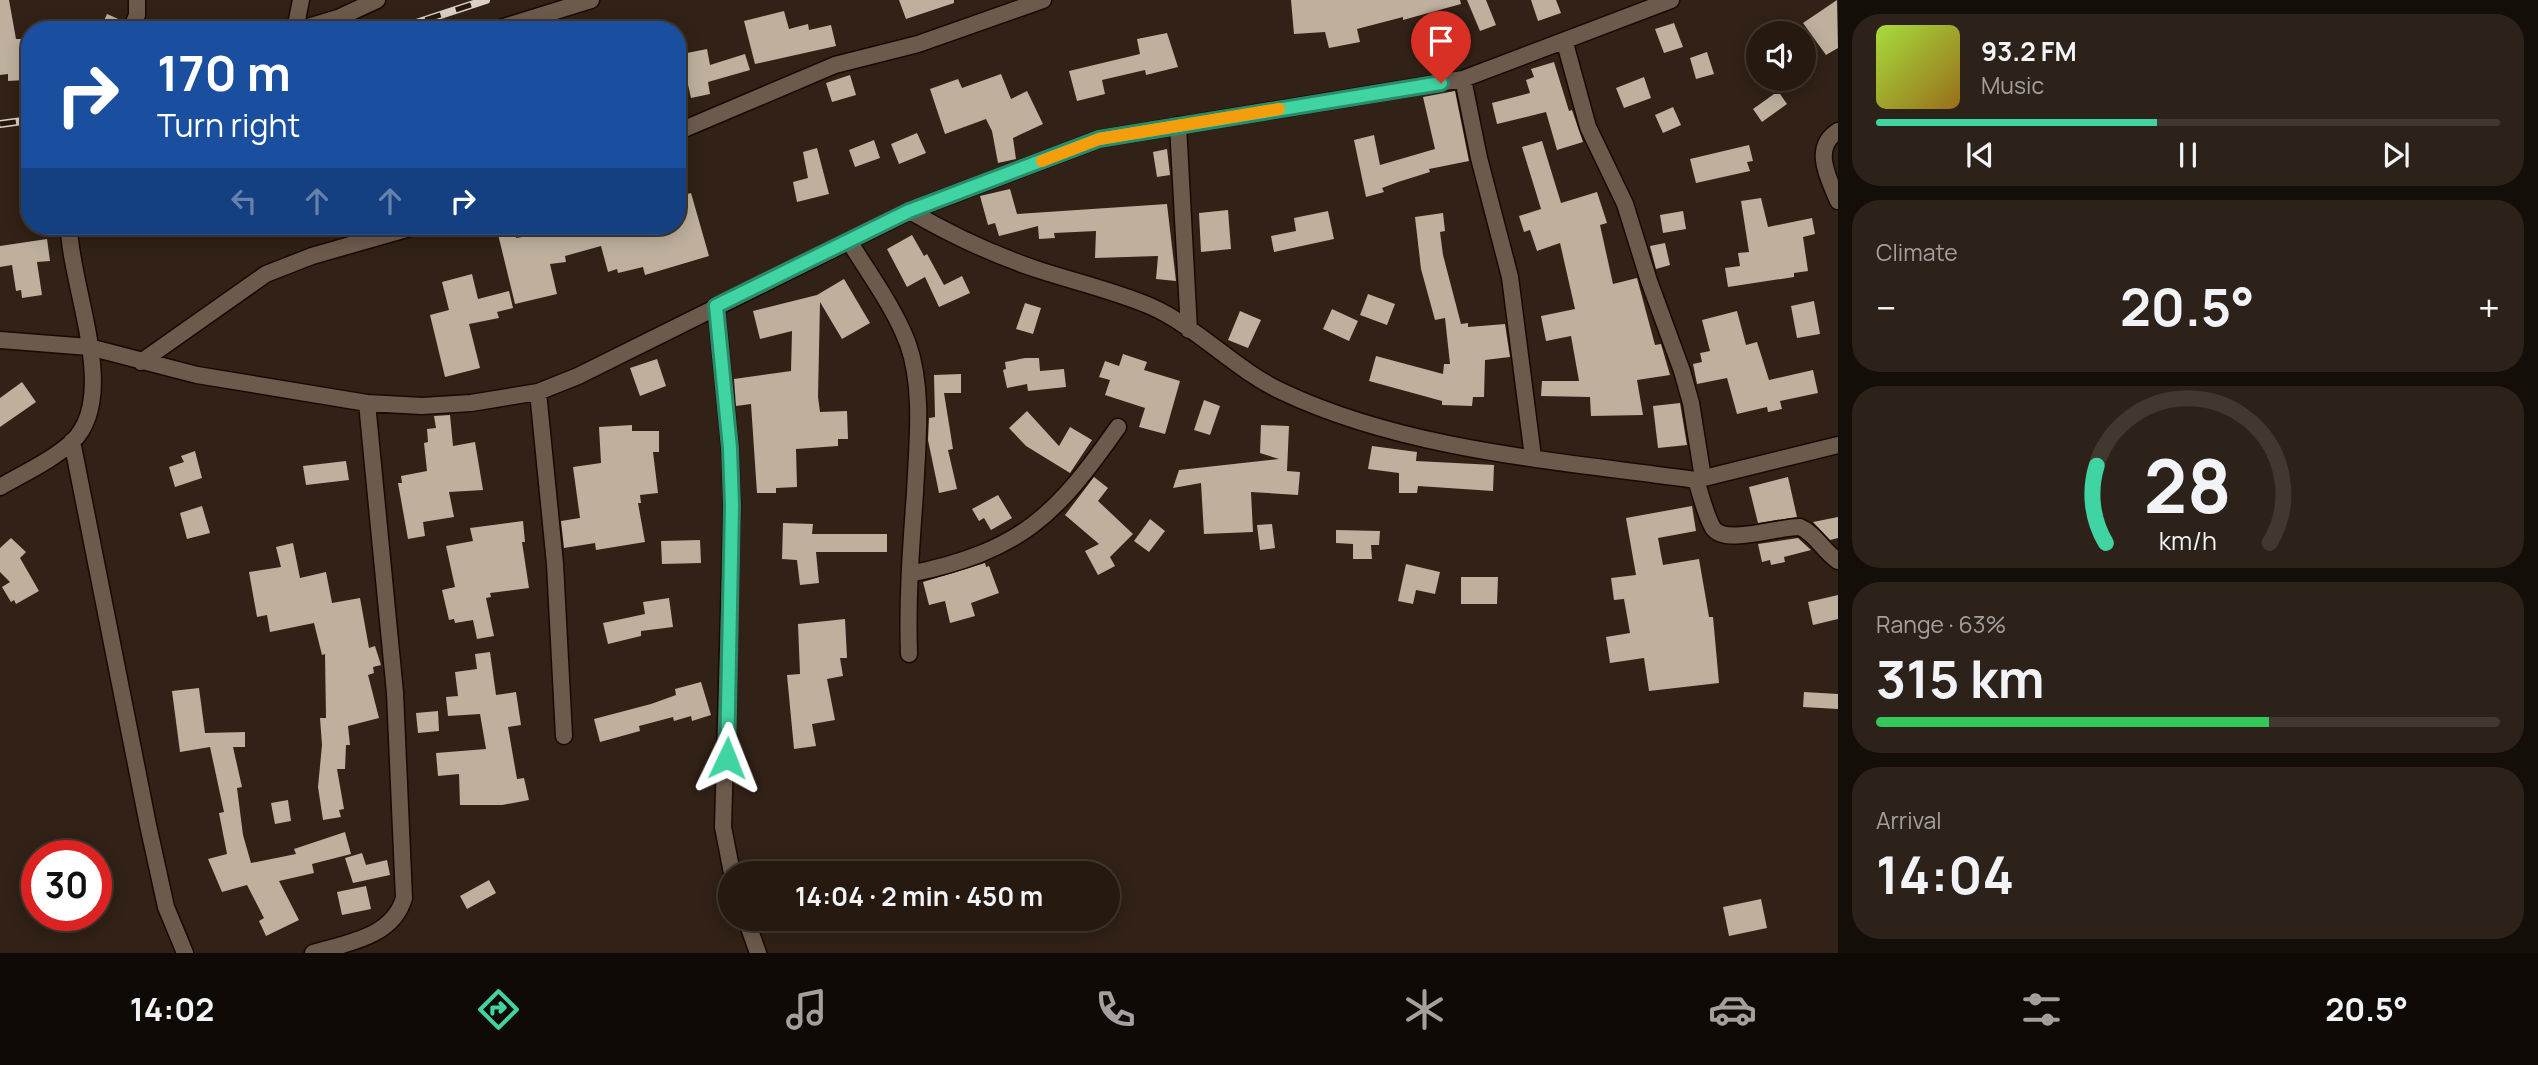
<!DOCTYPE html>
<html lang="en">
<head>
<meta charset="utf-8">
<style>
  :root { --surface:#251910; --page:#2d2219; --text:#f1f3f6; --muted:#a3a09f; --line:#423830; --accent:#40d4a2 }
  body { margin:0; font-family:Manrope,sans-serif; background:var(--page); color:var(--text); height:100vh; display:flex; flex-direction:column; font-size:26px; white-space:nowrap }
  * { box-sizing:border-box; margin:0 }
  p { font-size:23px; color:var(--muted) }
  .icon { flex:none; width:38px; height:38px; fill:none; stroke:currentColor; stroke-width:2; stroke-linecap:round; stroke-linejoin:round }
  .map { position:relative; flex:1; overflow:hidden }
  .drawer { display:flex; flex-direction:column; gap:14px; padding:14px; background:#140e09; width:700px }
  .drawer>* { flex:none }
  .banner { position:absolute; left:21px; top:21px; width:665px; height:214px; border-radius:28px; box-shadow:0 4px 18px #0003,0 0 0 2px var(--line); background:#1a4fa0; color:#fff; overflow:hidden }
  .controls { position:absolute; left:1746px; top:21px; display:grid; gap:14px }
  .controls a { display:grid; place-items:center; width:70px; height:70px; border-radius:50%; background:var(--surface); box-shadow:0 4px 18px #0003,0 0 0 2px var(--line); font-size:35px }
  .speed { position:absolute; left:21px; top:840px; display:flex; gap:14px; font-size:35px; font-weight:700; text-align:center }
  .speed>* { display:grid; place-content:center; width:91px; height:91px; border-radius:50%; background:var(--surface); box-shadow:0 4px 18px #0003,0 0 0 2px var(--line); line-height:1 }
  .speed .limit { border:10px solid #d22; background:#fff; color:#111 }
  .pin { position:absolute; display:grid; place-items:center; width:60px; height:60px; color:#fff; margin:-72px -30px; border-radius:50% 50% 50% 0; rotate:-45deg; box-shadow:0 0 7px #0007 }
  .pin .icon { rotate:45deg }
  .me { position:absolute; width:77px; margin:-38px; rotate:2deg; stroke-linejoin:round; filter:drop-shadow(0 0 5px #0008) }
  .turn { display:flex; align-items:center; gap:24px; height:147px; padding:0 21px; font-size:32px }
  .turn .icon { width:91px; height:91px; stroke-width:2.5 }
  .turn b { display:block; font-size:49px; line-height:60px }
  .lanes { display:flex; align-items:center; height:66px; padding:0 21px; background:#0003; justify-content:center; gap:35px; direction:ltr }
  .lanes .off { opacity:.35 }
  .big { font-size:52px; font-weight:700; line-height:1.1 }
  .drawer .card { flex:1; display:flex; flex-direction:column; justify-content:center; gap:10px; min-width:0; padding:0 24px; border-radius:28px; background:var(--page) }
  .drawer .dial { align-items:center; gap:0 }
  .dial svg { height:182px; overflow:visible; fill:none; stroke:var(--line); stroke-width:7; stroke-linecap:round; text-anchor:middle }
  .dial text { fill:var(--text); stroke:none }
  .song { display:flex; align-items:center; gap:21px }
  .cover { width:84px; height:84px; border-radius:10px; background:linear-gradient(135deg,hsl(80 70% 55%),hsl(40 70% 35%)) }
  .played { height:7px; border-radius:4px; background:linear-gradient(90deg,var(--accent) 45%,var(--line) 45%) }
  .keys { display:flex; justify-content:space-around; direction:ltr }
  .heat { display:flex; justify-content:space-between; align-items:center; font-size:38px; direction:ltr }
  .charge { height:10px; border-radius:5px; background:linear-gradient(90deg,#34c759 63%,var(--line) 0) }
  .trip { position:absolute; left:718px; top:861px; width:402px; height:70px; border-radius:35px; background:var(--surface); box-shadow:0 4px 18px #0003,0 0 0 2px var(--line); font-weight:700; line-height:70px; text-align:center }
  .dock { display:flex; height:112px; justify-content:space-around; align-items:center; background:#0f0a06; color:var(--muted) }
  .dock .icon { width:49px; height:49px }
  .dock .selected { color:var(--accent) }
  .dock b { font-size:32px; color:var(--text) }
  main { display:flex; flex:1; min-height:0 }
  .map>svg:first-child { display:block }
</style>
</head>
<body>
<main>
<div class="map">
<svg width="1838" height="953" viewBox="0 0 1838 953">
  <rect width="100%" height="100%" fill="#312116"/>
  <!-- building -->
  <path fill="#beb09d" d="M 0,0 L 9,0 L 16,39 L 23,39 L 25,80 L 8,81 L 8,74 L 0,75 Z
    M 899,0 L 954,0 L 954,3 L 906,19 Z
    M 1291,0 L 1460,0 L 1461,4 L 1403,20 L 1403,17 L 1357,29 L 1360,42 L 1329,48 L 1325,32 L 1294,34 Z
    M 1467,0 L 1486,0 L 1496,25 L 1480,31 Z
    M 1531,0 L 1556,0 L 1561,13 L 1538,21 Z
    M 1837,0 L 1838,48 L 1826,55 L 1803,23 Z
    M 784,11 L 789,29 L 808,24 L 809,30 L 831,25 L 836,46 L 755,64 L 744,21 Z
    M 107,14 L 123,21 L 121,30 L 100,30 Z
    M 1674,23 L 1683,47 L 1664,53 L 1655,29 Z
    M 1167,33 L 1178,67 L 1146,75 L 1145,70 L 1102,80 L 1105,94 L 1077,101 L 1069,71 L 1140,54 L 1137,39 Z
    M 707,49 L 710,65 L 745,54 L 750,70 L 708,82 L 710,94 L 691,98 L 687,80 L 681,81 L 677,55 Z
    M 1707,52 L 1714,74 L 1696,79 L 1690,58 Z
    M 1554,62 L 1569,111 L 1572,110 L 1583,142 L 1557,150 L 1546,112 L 1497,124 L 1492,103 L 1530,93 L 1526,80 L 1534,77 L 1531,69 Z
    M 1001,74 L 1011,99 L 1027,91 L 1043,124 L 1013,138 L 1016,159 L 998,163 L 992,131 L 986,119 L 945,134 L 930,89 L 958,79 L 962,88 Z
    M 850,75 L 856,95 L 832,102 L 826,83 Z
    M 1644,77 L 1651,98 L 1624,108 L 1616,88 Z
    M 1455,91 L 1469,161 L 1429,169 L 1430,172 L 1398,182 L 1382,188 L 1384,192 L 1366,197 L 1354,140 L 1374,135 L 1380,165 L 1435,149 L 1423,97 Z
    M 1774,94 L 1780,94 L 1787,104 L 1762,122 L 1753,109 Z
    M 1673,107 L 1681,125 L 1663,133 L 1655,115 Z
    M 917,133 L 926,153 L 899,164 L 891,144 Z
    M 874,140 L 880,158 L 855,167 L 849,150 Z
    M 1542,141 L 1561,203 L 1597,192 L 1607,223 L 1600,225 L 1613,284 L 1637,278 L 1655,345 L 1661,344 L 1670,375 L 1637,380 L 1643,415 L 1591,416 L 1590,397 L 1541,396 L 1542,381 L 1579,381 L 1571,336 L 1546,341 L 1541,316 L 1575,309 L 1560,243 L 1537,251 L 1530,230 L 1524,232 L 1519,216 L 1541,209 L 1522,147 Z
    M 1749,145 L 1753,161 L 1747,162 L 1750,171 L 1696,183 L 1690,159 Z
    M 817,148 L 829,194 L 797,202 L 793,182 L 808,178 L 803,152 Z
    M 1167,149 L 1170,175 L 1157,177 L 1153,152 Z
    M 1010,189 L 1017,214 L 1167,204 L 1176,281 L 1156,279 L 1158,256 L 1095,258 L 1096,231 L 1054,233 L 1055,238 L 1039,239 L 1038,226 L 999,236 L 995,223 L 988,225 L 980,196 Z
    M 691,193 L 709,256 L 645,275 L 643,267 L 618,273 L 617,269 L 608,272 L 601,246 L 565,256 L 566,262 L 550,264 L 557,294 L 515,304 L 496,226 L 514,226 L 516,238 L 573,229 L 572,226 L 677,226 L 677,197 Z
    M 1761,198 L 1768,227 L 1812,218 L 1815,234 L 1803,237 L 1808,271 L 1794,273 L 1794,277 L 1728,287 L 1725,268 L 1740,266 L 1738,253 L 1749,252 L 1741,201 Z
    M 1228,210 L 1231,249 L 1201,252 L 1199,213 Z
    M 1328,211 L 1334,239 L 1274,252 L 1271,236 L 1296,231 L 1294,218 Z
    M 1683,211 L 1686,229 L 1663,233 L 1660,215 Z
    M 1443,213 L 1445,231 L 1440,232 L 1443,255 L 1461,324 L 1468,323 L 1468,327 L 1505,324 L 1510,357 L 1485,360 L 1484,397 L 1473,397 L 1472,406 L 1442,405 L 1442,401 L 1369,381 L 1376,356 L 1443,374 L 1444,364 L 1450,364 L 1445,318 L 1435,320 L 1421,269 L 1415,217 Z
    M 912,235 L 924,256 L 927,254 L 944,285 L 962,276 L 970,293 L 939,307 L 925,277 L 907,287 L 887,249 Z
    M 47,239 L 50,261 L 37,262 L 42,295 L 22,298 L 21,290 L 16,291 L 12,265 L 0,267 L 0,246 Z
    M 1665,243 L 1670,265 L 1656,269 L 1650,246 Z
    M 472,274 L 478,299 L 509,291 L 513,308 L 497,312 L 499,318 L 469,324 L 480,368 L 445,377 L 430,315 L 449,310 L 442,282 Z
    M 844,279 L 870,323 L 842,339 L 820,302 L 818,397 L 820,412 L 847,411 L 848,439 L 838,439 L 838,446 L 796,449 L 797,487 L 776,488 L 776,493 L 757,493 L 751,404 L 736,406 L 734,379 L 791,371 L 792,331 L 760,339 L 753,311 L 817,295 Z
    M 1368,294 L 1395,304 L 1387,325 L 1360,315 Z
    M 1814,301 L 1820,334 L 1797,338 L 1791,306 Z
    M 1025,303 L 1041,308 L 1033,334 L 1016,329 Z
    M 1332,309 L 1358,321 L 1349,341 L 1323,329 Z
    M 1240,311 L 1261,320 L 1248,348 L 1228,340 Z
    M 1737,311 L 1746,345 L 1757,342 L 1769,380 L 1813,370 L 1818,393 L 1780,401 L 1782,409 L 1768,412 L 1767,407 L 1737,414 L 1727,378 L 1697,384 L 1693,364 L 1702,362 L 1700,353 L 1710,351 L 1702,320 Z
    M 1123,354 L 1147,362 L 1144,370 L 1180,381 L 1165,434 L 1139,427 L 1145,408 L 1105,395 L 1110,380 L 1099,377 L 1105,361 L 1119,366 Z
    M 1025,358 L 1039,358 L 1040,371 L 1064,369 L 1066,387 L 1028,391 L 1027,384 L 1007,388 L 1003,370 L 1006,369 L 1005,362 Z
    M 657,359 L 666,386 L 640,396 L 630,368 Z
    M 961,374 L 961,393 L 944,393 L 953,449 L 948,450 L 957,489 L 939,493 L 928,440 L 929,418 L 935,417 L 934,375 Z
    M 22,382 L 36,402 L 0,427 L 0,398 Z
    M 1204,400 L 1220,406 L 1210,435 L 1194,430 Z
    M 1680,403 L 1687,445 L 1658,448 L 1653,406 Z
    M 1027,411 L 1059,446 L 1070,427 L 1092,440 L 1070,473 L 1026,446 L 1009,428 Z
    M 450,415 L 453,446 L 475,442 L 483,490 L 449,492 L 454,517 L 423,522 L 425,536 L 408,539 L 398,483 L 402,483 L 401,476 L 427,471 L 424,443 L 428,442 L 427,429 L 436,428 L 434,416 Z
    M 632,425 L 632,431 L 659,431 L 659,452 L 653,452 L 658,493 L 640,495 L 641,503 L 638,503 L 645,542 L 596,550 L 595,543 L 564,548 L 561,521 L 580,518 L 573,467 L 601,463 L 599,427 Z
    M 1261,425 L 1289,426 L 1287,471 L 1300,472 L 1298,495 L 1251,492 L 1253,532 L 1204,534 L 1201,483 L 1173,488 L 1179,470 L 1279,459 L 1260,453 Z
    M 1372,446 L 1417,452 L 1416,461 L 1494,465 L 1493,491 L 1418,486 L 1417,493 L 1399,493 L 1399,473 L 1368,469 Z
    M 195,451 L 202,478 L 175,487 L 169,467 L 184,462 L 181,456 Z
    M 346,461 L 349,480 L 306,485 L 303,466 Z
    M 1094,477 L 1108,488 L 1098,501 L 1133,534 L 1110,557 L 1115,566 L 1098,575 L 1085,551 L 1099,544 L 1065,515 Z
    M 1788,477 L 1797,517 L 1758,523 L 1749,487 Z
    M 998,495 L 1012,518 L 991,530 L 984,518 L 979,521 L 972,509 Z
    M 202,506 L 210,533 L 187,539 L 180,513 Z
    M 1692,506 L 1696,531 L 1658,538 L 1663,565 L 1699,559 L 1709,617 L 1713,617 L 1719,683 L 1649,691 L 1644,658 L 1610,663 L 1606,637 L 1630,633 L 1624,599 L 1614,600 L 1611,578 L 1636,575 L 1626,518 Z
    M 1838,517 L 1838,538 L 1830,540 L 1813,522 Z
    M 1150,519 L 1165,531 L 1149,552 L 1134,541 Z
    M 523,521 L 525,542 L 522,542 L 529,588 L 490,593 L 491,597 L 486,598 L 494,636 L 477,639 L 473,620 L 455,623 L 454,619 L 449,620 L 442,590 L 455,587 L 446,546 L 473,541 L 470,528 Z
    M 783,523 L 813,524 L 812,534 L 887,534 L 887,552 L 816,552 L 819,583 L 800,585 L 797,560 L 782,559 Z
    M 1272,524 L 1275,548 L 1260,550 L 1257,525 Z
    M 1336,530 L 1380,531 L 1379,545 L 1371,545 L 1372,559 L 1353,559 L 1353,544 L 1336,543 Z
    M 11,538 L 26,552 L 20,558 L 39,591 L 16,604 L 14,600 L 11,602 L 2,587 L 10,582 L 0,572 L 0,548 Z
    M 1798,538 L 1811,550 L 1784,557 L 1785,562 L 1771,565 L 1770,560 L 1762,562 L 1758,544 Z
    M 700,540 L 701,563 L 662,564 L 661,541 Z
    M 293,543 L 300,578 L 326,572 L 332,603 L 360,598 L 369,648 L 375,646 L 381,665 L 373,667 L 374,673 L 368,675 L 379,718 L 348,726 L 350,745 L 346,745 L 345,769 L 337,769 L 344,809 L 339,810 L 341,817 L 323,820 L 318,787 L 322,745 L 320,718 L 326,718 L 325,654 L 322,655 L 314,623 L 270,632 L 267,615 L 257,617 L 249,572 L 281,567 L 276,547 Z
    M 985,563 L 986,567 L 989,566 L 999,593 L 971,603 L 975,616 L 950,623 L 945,601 L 929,605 L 923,582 Z
    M 1406,564 L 1440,572 L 1435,594 L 1416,590 L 1413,604 L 1398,601 Z
    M 1461,577 L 1498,577 L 1497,604 L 1461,604 Z
    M 1838,595 L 1838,619 L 1813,625 L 1808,602 Z
    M 669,598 L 673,627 L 641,631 L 641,636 L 608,644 L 603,623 L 645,614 L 643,602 Z
    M 845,619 L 847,658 L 840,658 L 843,676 L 827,679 L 835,720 L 812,724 L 816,746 L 794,749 L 787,675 L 800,674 L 798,624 Z
    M 490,652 L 496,695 L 516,692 L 521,725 L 508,727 L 517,779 L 524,778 L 529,800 L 502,805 L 460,805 L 459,774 L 438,776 L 436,753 L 486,749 L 480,714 L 448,716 L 446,697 L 458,696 L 455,672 L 477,669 L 475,654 Z
    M 701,682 L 711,715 L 692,721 L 691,716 L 674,721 L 673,717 L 639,726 L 640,731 L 600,742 L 594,719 L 651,704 L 676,695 L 675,689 Z
    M 199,688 L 205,733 L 245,732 L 245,747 L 233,747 L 242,787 L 237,788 L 243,835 L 251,863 L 296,854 L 294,849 L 345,832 L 351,854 L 312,864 L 314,873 L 279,881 L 299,920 L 266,936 L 259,921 L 264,918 L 247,885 L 222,892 L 208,859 L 227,854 L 219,813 L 224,812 L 210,747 L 180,752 L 172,691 Z
    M 1804,692 L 1838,694 L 1838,709 L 1803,707 Z
    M 438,711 L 439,731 L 418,733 L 416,713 Z
    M 288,800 L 291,821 L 275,824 L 271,803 Z
    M 362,853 L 366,865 L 387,860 L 390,875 L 353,883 L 345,858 Z
    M 489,880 L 496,893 L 467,909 L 460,896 Z
    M 366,886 L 371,909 L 342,915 L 337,892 Z
    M 1761,899 L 1767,928 L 1729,936 L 1723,907 Z"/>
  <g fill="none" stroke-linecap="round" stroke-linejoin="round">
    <defs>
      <path id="minor" d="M 131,30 L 137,15 L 137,0
        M 295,30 L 301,0
        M 298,30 L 338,18 L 377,0
        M 494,30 L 591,0
        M 1565,43 L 1588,127 L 1625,204 L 1649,281 L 1682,371 L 1691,403 L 1703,478
        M 1463,79 L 1479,158 L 1510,277 L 1533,457
        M 1178,125 L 1189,330
        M 1838,131 C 1811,148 1829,179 1838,201
        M 677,132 L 835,65 L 918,44 L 1043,0
        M 910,211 C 951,235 994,255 1039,270 C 1076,282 1115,291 1150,306 C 1198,327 1235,370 1283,392 C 1408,451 1560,461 1696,480 C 1701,495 1705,514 1713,528 C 1725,546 1780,526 1800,527 C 1816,534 1823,551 1838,561
        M 849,241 C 869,274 894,307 908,344 C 924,389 917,446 915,493 C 911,547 907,600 909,654
        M 716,306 L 730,448 L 732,506 L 723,827 L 732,873
        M 0,340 L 89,347 L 197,375 L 367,403 L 422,406 L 471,403 L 538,392 L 578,376 L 910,211 L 1099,139 L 1463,79 L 1671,0
        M 141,362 L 266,274 L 312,256 L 417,226
        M 538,392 L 555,564 L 564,736
        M 72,441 L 148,825 L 166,907 L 185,953
        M 1696,480 L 1838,445
        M 0,487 C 24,473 53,460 73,441 C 120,395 69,283 69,226
        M 910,574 C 1020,551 1055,517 1118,427
        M 746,919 L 758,953
        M 313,953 C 347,943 393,937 404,898 L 395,693 L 367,403"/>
    </defs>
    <!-- minor casing -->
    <use href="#minor" stroke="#180a02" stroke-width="19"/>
    <!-- minor -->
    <use href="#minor" stroke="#6c5a4d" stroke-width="16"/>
    <defs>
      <path id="rail" d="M 395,30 L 486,0
        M 0,124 L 30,120"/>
    </defs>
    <!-- rail casing -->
    <use href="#rail" stroke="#dbd0c7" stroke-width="8"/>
    <!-- rail -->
    <use href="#rail" stroke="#27180d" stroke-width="5" stroke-dasharray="16" stroke-linecap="butt"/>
  </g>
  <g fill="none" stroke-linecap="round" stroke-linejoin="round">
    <defs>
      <path id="route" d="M 727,758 L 732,506 L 730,448 L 716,306 L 909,211 L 1099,139 L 1441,83"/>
    </defs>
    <!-- route casing -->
    <use href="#route" stroke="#2a8a69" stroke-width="18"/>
    <!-- route -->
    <use href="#route" stroke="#40d4a2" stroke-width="12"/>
    <!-- slow -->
    <path stroke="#f59e0b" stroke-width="12" d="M 1042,161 L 1099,139 L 1279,109"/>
  </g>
</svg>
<div class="controls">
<a><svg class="icon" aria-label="sound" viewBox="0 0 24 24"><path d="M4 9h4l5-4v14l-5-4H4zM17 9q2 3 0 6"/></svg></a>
</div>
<div class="speed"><div class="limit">30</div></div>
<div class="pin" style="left:1441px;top:83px;background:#d93025"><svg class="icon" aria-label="arrive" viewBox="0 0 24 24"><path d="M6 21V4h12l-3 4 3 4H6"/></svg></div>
<svg class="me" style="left:727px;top:758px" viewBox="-20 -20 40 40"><path d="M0-17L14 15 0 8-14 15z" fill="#40d4a2" stroke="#fff" stroke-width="4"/></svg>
<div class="trip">14:04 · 2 min · 450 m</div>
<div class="banner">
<div class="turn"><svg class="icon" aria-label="right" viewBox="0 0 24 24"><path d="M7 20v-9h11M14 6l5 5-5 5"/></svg><div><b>170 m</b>Turn right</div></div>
<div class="lanes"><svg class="icon off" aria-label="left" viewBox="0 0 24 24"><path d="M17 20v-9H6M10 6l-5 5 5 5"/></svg><svg class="icon off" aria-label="ahead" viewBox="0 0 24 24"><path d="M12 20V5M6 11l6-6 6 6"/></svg><svg class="icon off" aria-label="ahead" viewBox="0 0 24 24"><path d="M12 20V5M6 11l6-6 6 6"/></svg><svg class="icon" aria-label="right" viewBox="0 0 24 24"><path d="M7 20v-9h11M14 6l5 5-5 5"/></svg></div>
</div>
</div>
<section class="drawer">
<div class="card">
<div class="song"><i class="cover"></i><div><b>93.2 FM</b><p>Music</p></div></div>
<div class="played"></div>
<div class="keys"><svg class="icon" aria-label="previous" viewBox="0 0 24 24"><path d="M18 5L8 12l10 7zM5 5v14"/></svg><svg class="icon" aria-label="pause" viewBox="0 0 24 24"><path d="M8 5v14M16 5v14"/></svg><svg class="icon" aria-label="next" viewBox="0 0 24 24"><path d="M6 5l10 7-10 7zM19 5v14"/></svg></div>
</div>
<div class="card"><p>Climate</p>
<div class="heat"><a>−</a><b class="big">20.5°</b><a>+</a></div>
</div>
<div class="card dial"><svg viewBox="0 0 100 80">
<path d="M14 69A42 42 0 1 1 86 69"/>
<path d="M14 69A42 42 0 0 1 10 35" stroke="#40d4a2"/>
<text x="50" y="56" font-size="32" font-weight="700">28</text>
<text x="50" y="72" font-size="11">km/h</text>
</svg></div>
<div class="card"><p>Range · 63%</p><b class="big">315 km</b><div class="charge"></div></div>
<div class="card"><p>Arrival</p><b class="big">14:04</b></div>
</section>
</main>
<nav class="dock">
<b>14:02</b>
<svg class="icon selected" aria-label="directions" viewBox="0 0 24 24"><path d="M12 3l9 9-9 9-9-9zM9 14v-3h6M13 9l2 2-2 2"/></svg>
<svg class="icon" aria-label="music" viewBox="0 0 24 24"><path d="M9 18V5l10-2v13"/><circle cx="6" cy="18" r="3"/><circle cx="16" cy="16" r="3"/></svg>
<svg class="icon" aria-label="phone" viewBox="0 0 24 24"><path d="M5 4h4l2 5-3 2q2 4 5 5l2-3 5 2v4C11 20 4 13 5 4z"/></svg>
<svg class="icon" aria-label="climate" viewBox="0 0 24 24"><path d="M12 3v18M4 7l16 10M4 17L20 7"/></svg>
<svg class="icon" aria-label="car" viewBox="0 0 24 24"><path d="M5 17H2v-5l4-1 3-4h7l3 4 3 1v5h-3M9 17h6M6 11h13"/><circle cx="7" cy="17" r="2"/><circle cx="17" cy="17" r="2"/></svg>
<svg class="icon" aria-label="filters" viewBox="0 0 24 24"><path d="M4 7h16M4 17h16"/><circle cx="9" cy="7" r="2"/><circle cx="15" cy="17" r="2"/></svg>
<b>20.5°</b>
</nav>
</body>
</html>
